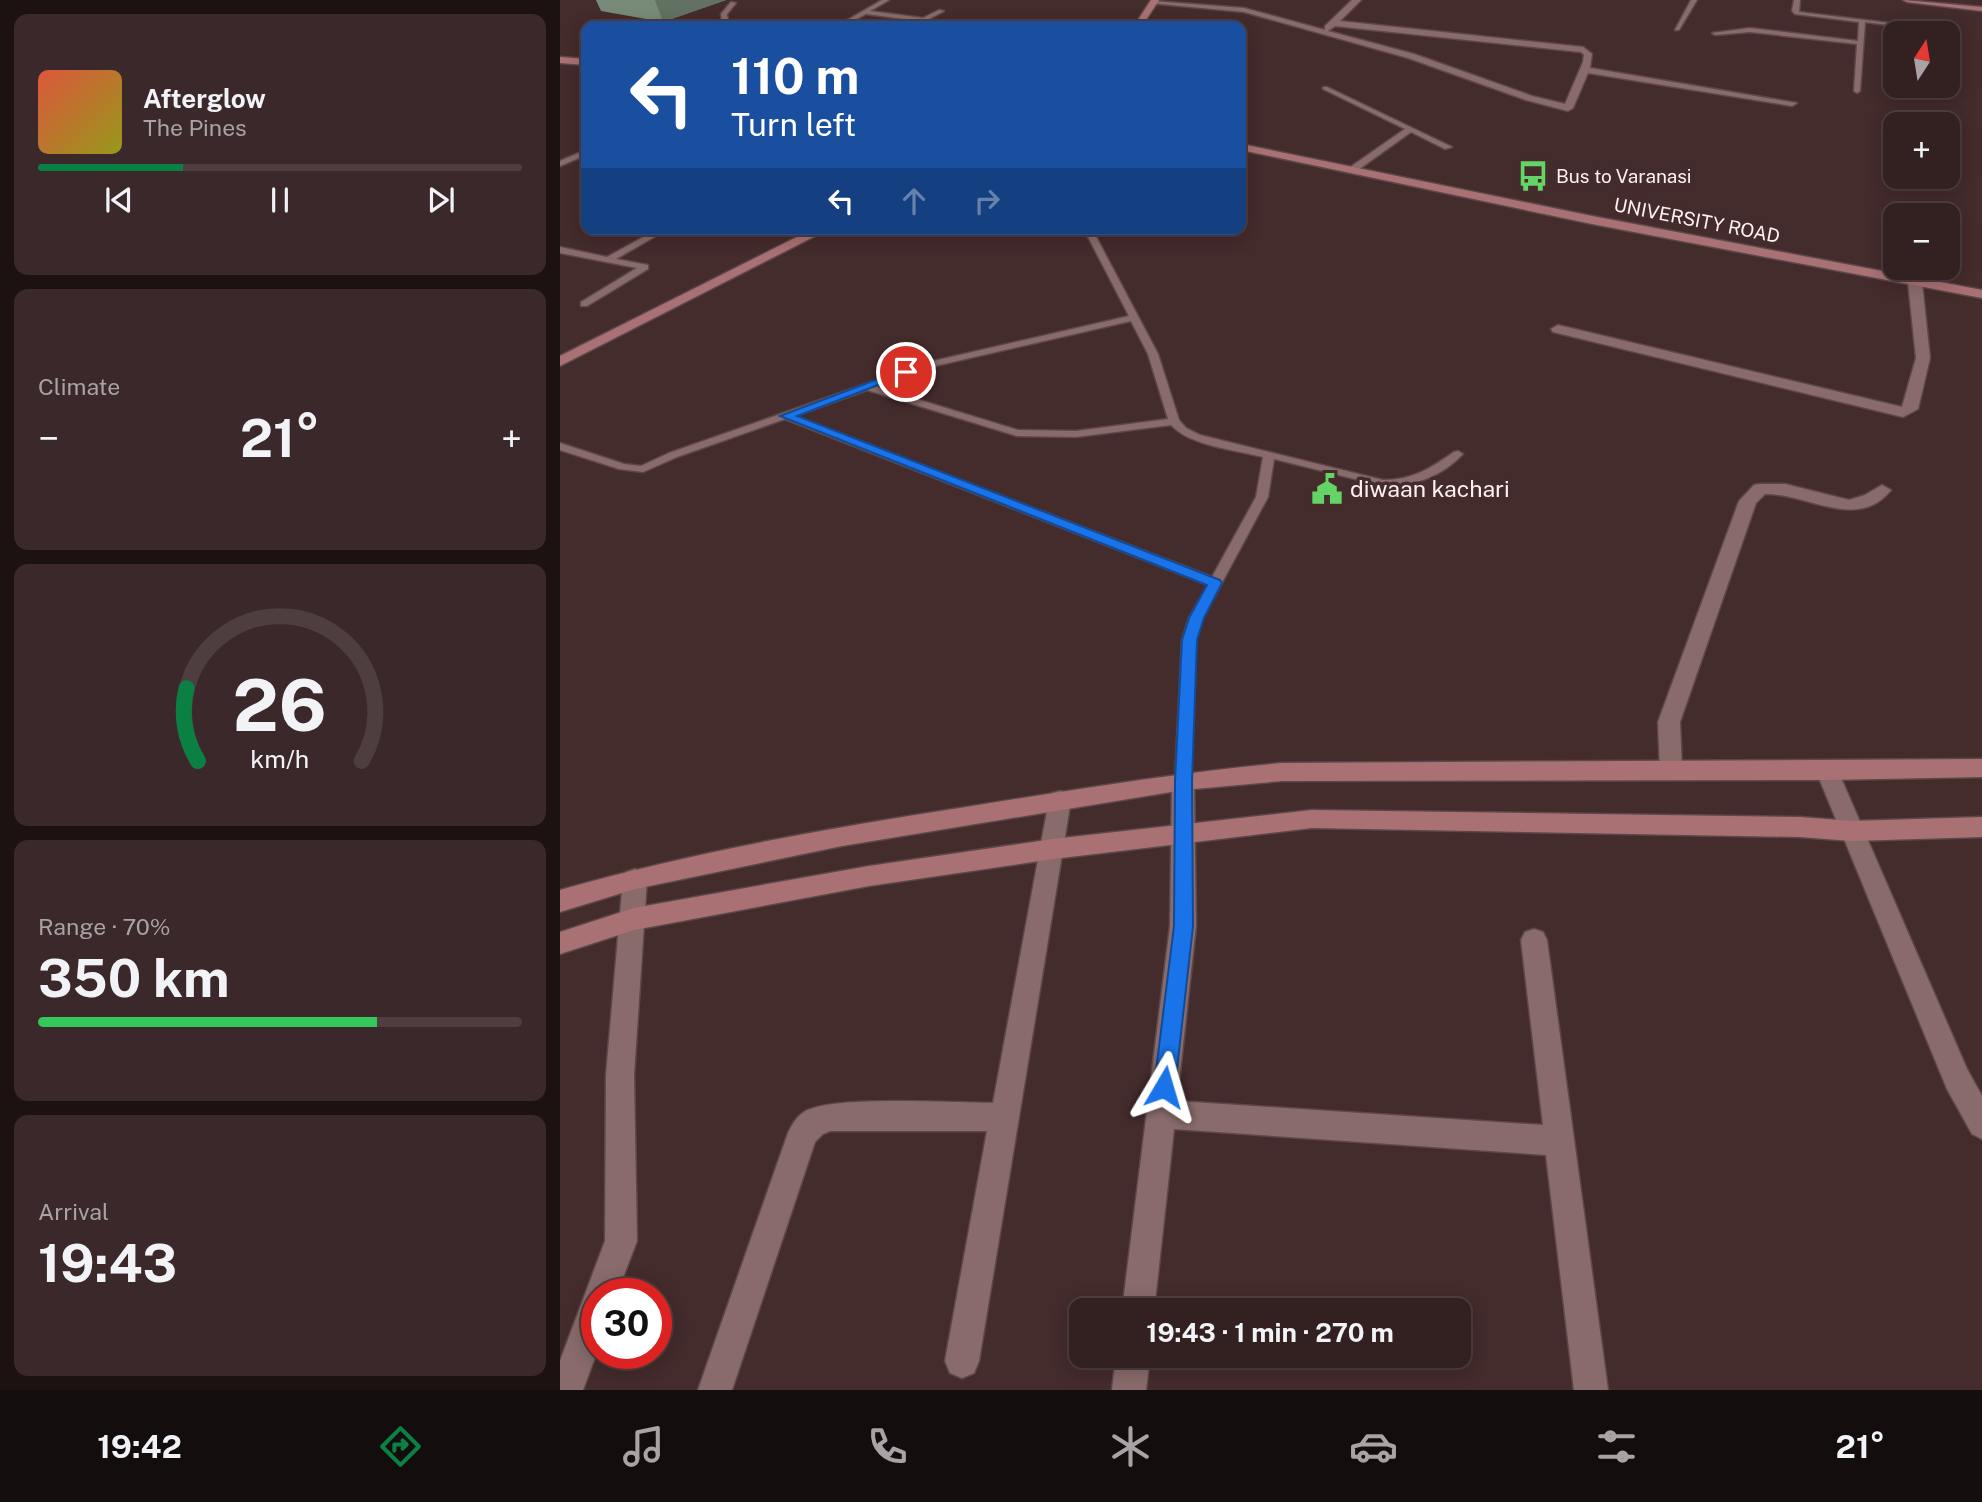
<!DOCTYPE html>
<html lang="en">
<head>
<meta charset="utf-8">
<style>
  :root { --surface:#332021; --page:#3b282a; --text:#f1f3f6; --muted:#a9a3a5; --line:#4e3e3f; --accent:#0b8043 }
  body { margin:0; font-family:"Public Sans",sans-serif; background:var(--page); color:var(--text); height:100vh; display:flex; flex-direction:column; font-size:26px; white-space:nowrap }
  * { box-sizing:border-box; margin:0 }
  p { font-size:23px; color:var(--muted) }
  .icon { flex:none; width:38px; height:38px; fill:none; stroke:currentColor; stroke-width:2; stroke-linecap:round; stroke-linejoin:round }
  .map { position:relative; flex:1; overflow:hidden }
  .sheet { display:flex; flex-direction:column; gap:14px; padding:14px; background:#1c1212; width:560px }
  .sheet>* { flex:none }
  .guide { position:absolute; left:21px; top:21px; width:665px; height:214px; border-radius:14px; box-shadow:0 4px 18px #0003,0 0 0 2px var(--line); background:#1a4fa0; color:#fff; overflow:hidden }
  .needle { width:46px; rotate:12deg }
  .controls { position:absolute; left:1323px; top:21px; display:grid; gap:14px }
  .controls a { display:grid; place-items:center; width:77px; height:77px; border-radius:14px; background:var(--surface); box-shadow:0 4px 18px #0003,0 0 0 2px var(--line); font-size:35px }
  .speed { position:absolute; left:21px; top:1278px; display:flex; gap:14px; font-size:35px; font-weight:700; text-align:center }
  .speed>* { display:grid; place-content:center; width:91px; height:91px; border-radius:50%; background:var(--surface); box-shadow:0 4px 18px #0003,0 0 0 2px var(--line); line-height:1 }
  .speed .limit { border:10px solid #d22; background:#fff; color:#111 }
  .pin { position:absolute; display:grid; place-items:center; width:60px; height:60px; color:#fff; margin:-30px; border:4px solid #fff; border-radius:50%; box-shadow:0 2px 7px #0007 }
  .me { position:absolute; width:77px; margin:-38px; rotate:7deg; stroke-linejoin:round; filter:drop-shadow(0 0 5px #0008) }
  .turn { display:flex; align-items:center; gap:24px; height:147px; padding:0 35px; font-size:32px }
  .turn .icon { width:91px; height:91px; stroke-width:2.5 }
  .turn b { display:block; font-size:49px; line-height:60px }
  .lanes { display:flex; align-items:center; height:66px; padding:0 35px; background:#0003; justify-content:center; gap:35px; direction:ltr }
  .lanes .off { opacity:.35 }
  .big { font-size:52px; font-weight:700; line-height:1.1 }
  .sheet .tile { flex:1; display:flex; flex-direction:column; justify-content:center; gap:10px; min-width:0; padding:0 24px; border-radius:14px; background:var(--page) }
  .sheet .dial { align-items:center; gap:0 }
  .dial svg { height:182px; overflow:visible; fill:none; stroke:var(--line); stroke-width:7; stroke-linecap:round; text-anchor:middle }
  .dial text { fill:var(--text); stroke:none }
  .song { display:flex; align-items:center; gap:21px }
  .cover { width:84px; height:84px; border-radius:10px; background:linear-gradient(135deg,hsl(10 70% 55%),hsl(60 70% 35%)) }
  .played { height:7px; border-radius:4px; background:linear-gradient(90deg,var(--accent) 30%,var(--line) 30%) }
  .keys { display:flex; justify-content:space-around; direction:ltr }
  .heat { display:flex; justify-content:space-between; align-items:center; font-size:38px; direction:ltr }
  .charge { height:10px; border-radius:5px; background:linear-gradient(90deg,#34c759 70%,var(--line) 0) }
  .trip { position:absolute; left:509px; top:1298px; width:402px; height:70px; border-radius:14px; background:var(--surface); box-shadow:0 4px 18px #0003,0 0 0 2px var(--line); font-weight:700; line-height:70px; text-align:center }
  .tab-bar { display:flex; height:112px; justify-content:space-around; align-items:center; background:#140d0d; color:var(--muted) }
  .tab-bar .icon { width:49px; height:49px }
  .tab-bar .active { color:var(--accent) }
  .tab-bar b { font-size:32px; color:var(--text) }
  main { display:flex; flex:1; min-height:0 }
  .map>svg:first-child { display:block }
</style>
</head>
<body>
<main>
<section class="sheet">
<div class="tile">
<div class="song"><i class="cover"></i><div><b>Afterglow</b><p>The Pines</p></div></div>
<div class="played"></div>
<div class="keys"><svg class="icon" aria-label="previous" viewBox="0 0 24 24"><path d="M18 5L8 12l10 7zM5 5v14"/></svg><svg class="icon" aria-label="pause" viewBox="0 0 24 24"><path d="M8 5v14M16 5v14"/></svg><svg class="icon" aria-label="next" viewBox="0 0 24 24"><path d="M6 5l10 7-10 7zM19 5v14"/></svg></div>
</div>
<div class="tile"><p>Climate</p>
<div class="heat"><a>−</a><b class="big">21°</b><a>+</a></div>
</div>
<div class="tile dial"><svg viewBox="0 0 100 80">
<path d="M14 69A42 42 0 1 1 86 69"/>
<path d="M14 69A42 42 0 0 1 9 37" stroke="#0b8043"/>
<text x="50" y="56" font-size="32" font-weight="700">26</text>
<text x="50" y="72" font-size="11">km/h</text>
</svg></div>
<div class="tile"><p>Range · 70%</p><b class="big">350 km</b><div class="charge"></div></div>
<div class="tile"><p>Arrival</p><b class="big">19:43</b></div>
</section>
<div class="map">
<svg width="1422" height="1390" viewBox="0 0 1422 1390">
  <rect width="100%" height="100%" fill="#442b2c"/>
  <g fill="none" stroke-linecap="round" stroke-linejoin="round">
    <defs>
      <path id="lane" d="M 322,0 L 329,0 L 310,11 L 363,18 L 379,10 L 384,11 L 358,25 L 355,23 L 358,21 L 306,14 L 284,26 L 277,26 Z
        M 1131,0 L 1137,0 L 1119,30 L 1115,30 Z
        M 1234,0 L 1240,0 L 1239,12 L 1362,27 L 1359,29 L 1305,22 L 1300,91 L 1297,93 L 1294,91 L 1297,44 L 1190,32 L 1155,35 L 1152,33 L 1190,28 L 1298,41 L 1299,22 L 1235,14 L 1232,11 Z
        M 171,2 L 176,3 L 167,14 L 168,21 L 174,26 L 168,26 L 162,22 L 161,14 Z
        M 763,87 L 767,87 L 892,147 L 885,149 L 851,132 L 795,172 L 789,172 L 789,168 L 845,129 L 763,89 Z
        M 26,150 L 26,155 L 0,166 L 0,161 Z
        M 98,229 L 108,229 L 56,259 L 88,265 L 88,269 L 27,306 L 21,306 L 21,302 L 77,268 L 0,253 L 0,247 L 47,257 Z
        M 524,229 L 532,229 L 598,354 L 619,420 L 626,428 L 640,435 L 823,480 C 853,480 871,468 894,452 L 898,451 L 903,454 C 882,476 854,487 823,486 L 714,459 L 708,497 L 643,618 L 636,640 L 631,781 L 628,785 L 618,785 L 615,781 L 622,640 L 629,618 L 648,585 L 225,419 L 117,457 L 83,472 L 59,469 L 0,450 L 0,443 L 64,464 L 81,466 L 109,453 L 369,362 L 569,316 ZM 571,321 L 588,354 L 608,419 L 516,431 L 458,430 L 317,387 L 375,366 ZM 307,390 L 457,436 L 516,437 L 611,425 C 630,446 676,450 703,457 L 696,497 L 652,577 L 235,416 Z"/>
      <path id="street" d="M 792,0 L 801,0 L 780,21 L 1023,47 L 1032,54 L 1030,68 L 1237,103 L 1232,106 L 1028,73 L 1013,108 L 1008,111 L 966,100 L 848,58 L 684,12 L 589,3 L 593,1 L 684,8 L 765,30 L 765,26 ZM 775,26 L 1021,52 L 1024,55 L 1023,62 L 1005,104 L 972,96 L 854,54 L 768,31 Z
        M 1354,269 L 1361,273 L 1370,358 L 1358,409 L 1343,417 L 993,332 L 991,329 L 998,325 L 1342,407 L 1356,358 L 1347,273 Z
        M 1200,484 L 1225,484 L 1289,500 L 1305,495 L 1322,485 L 1331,490 C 1298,532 1246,493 1205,494 L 1196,503 L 1120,722 L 1122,771 L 1119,777 L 1111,780 L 1103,777 L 1100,771 L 1098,722 L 1179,501 L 1194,485 Z
        M 1267,762 L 1275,765 L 1278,771 L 1407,1069 L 1422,1096 L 1422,1139 L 1412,1134 L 1387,1089 L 1256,771 L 1259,765 Z
        M 623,772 L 631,775 L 634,781 L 636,926 L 617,1101 L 983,1125 L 961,940 L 965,932 L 974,929 L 983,932 L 987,940 L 1048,1390 L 1014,1390 L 986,1155 L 614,1129 L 594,1311 L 562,1311 L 610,926 L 612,781 L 615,775 Z
        M 500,791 L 508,793 L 511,800 L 419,1361 L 414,1373 L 402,1378 L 390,1373 L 385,1361 L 427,1131 L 270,1131 L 263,1134 L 255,1142 L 172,1390 L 138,1390 L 228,1133 C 232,1125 236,1117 244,1112 C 270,1095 396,1103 433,1103 L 489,800 L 492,793 Z
        M 75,869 L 84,872 L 87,879 L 74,1075 L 77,1241 L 57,1293 L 37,1293 L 37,1352 L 23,1390 L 0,1390 L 0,1361 L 45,1241 L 46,1075 L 63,879 L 66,872 Z
        M 556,1356 L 590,1356 L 586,1390 L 552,1390 Z"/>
      <path id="secondary" d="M 591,0 L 599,0 L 582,26 L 574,26 Z
        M 1343,0 L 1422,7 L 1422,11 L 1347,2 Z
        M 0,57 L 26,59 L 26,65 L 0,63 Z
        M 681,144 L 1032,216 L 1422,290 L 1422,298 L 1032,224 L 681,150 Z
        M 253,229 L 269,229 L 0,366 L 0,356 Z
        M 1422,759 L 1422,777 L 1267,780 L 722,781 L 623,790 L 282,846 L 75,889 L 0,912 L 0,890 C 133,852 269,828 406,807 C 511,790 616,773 722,763 Z
        M 752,810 L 1240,817 L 1292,821 L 1422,817 L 1422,837 L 1292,841 L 1240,837 L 752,828 L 493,859 L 309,886 L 74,930 L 0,954 L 0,932 L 74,908 L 309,866 L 493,839 Z"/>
    </defs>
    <!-- lane casing -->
    <use href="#lane" stroke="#5d4849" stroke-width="3"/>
    <!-- street casing -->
    <use href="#street" stroke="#5d4849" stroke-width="3"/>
    <!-- secondary casing -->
    <use href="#secondary" stroke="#5d4849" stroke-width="3"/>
    <!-- lane -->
    <use href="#lane" fill="#896b6b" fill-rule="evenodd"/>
    <!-- street -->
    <use href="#street" fill="#896b6b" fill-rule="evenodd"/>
    <!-- secondary -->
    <use href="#secondary" fill="#a97174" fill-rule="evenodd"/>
  </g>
  <!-- wall -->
  <path fill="#788a78" d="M 36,0 L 166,0 L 103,22 L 41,11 Z"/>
  <!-- shaded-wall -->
  <path fill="#627161" d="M 95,0 L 166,0 L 103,22 Z"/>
  <!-- route -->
  <path fill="#1a73e8" stroke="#114b97" stroke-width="2" d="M 342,370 L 352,372 L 237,416 L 660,580 L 662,583 L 644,618 L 637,640 L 632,781 L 633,926 L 615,1087 L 612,1094 L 604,1098 L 597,1094 L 594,1087 L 614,926 L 615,781 L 622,640 L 629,618 L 647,585 L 220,416 Z"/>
  <!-- icons -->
  <defs>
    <symbol id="bus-bare" viewBox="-9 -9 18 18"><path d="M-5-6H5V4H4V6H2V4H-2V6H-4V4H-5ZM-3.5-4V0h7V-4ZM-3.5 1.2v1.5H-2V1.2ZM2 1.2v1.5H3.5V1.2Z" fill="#65d467" stroke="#442b2c" stroke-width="2.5" paint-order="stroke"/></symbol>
    <symbol id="civic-bare" viewBox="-9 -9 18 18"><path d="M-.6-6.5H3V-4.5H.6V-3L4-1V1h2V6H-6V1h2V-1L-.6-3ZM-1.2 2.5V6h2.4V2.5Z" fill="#65d467" stroke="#442b2c" stroke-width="2.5" paint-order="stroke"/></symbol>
  </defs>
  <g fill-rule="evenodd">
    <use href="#bus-bare" x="951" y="154" width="44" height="44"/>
    <use href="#civic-bare" x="745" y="467" width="44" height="44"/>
  </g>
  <g text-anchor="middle" stroke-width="7" stroke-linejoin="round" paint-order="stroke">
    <!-- far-poi labels -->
    <g font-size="19" fill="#fff1f1" stroke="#442b2c" text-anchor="start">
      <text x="996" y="183">Bus to Varanasi</text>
    </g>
    <!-- far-street labels -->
    <g font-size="19" fill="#fff1f1" stroke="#442b2c">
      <text transform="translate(1137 220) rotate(11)" y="7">UNIVERSITY ROAD</text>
    </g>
    <!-- poi labels -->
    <g font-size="23" fill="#fff1f1" stroke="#442b2c" text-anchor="start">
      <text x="790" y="497">diwaan kachari</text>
    </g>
  </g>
</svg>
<div class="controls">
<a><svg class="needle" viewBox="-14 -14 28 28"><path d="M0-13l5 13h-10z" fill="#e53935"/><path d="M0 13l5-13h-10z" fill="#a9a3a5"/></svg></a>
<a>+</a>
<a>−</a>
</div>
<div class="speed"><div class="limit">30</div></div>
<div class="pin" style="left:346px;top:372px;background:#d93025"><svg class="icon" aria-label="arrive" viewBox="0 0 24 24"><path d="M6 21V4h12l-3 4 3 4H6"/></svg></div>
<svg class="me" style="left:604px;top:1087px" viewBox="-20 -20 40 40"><path d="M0-17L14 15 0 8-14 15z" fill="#1a73e8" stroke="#fff" stroke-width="4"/></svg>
<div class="trip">19:43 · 1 min · 270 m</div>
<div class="guide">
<div class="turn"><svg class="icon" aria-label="left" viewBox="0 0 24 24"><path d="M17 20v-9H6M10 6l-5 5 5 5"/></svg><div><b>110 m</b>Turn left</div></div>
<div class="lanes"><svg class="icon" aria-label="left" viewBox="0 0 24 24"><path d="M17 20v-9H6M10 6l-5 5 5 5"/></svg><svg class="icon off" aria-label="ahead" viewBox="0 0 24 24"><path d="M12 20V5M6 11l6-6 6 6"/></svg><svg class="icon off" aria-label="right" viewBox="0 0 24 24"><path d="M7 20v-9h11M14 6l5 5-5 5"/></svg></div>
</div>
</div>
</main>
<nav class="tab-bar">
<b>19:42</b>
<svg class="icon active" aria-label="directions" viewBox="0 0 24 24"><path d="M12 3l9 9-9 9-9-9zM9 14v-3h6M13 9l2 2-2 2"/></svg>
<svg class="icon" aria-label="music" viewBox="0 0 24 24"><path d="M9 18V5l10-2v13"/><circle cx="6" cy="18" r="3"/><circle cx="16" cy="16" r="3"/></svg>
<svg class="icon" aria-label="phone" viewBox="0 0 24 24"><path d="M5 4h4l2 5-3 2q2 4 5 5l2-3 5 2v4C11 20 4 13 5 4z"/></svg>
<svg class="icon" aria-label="climate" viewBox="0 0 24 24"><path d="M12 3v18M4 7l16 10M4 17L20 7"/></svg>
<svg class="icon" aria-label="car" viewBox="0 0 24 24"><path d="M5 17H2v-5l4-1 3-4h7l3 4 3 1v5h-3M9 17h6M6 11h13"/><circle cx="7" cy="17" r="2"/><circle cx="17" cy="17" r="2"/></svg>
<svg class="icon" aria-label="filters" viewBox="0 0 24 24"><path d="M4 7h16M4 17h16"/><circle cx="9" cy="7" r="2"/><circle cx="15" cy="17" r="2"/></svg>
<b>21°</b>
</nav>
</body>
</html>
